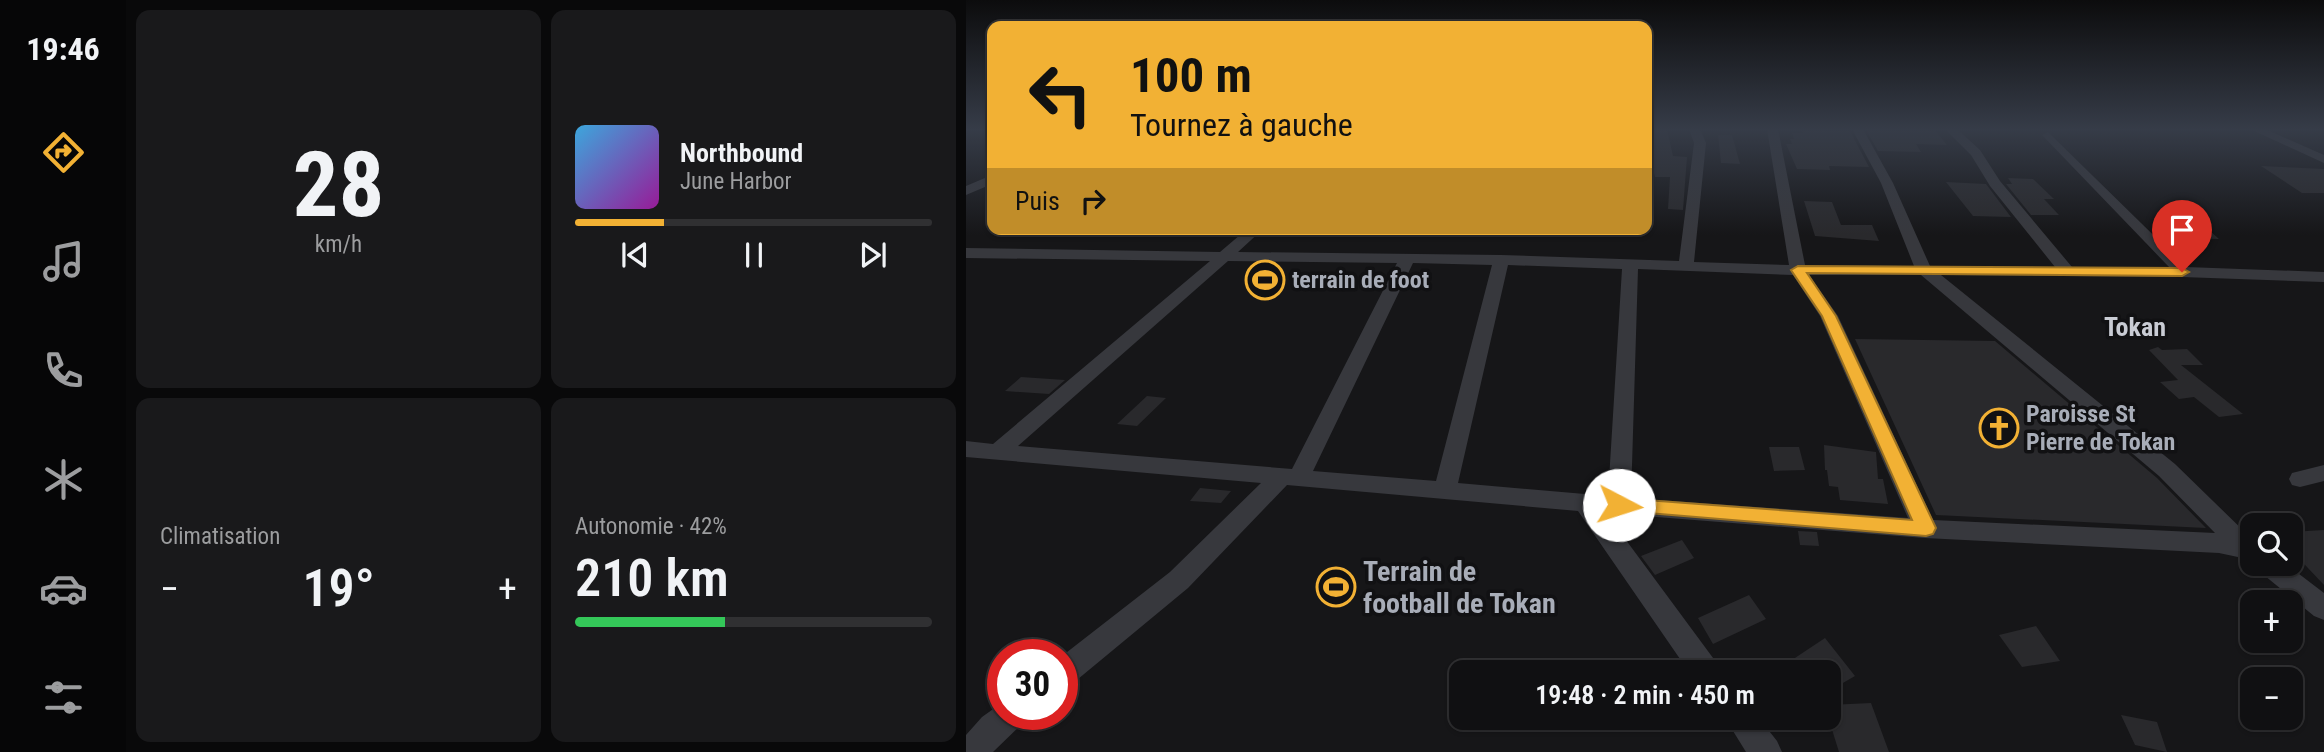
<!DOCTYPE html>
<html lang="fr">
<head>
<meta charset="utf-8">
<style>
  :root { --surface:#101012; --page:#19191b; --text:#f1f3f6; --muted:#9c9d9f; --line:#303032; --accent:#f2b134 }
  body { margin:0; font-family:"Roboto Condensed",sans-serif; background:var(--page); color:var(--text); height:100vh; display:flex; flex-direction:column; font-size:26px; white-space:nowrap }
  * { box-sizing:border-box; margin:0 }
  p { font-size:23px; color:var(--muted) }
  .icon { flex:none; width:38px; height:38px; fill:none; stroke:currentColor; stroke-width:2; stroke-linecap:round; stroke-linejoin:round }
  .map { position:relative; flex:1; overflow:hidden }
  .drawer { display:flex; flex-direction:column; gap:10px; padding:10px; background:#09090a; width:840px }
  .drawer>* { flex:none }
  .hud { position:absolute; left:21px; top:21px; width:665px; height:214px; border-radius:14px; box-shadow:0 2px 5px #0004,0 0 0 2px var(--line); background:#f2b134; color:#111; overflow:hidden }
  .fabs { position:absolute; left:1274px; top:513px; display:grid; gap:14px }
  .fabs a { display:grid; place-items:center; width:63px; height:63px; border-radius:14px; background:var(--surface); box-shadow:0 2px 5px #0004,0 0 0 2px var(--line); font-size:35px }
  .speed { position:absolute; left:21px; top:639px; display:flex; gap:14px; font-size:35px; font-weight:700; text-align:center }
  .speed>* { display:grid; place-content:center; width:91px; height:91px; border-radius:50%; background:var(--surface); box-shadow:0 2px 5px #0004,0 0 0 2px var(--line); line-height:1 }
  .speed .limit { border:10px solid #d22; background:#fff; color:#111 }
  .pin { position:absolute; display:grid; place-items:center; width:60px; height:60px; color:#fff; margin:-72px -30px; border-radius:50% 50% 50% 0; rotate:-45deg; box-shadow:0 0 7px #0007 }
  .pin .icon { rotate:45deg }
  .me { position:absolute; width:77px; margin:-38px; rotate:95deg; stroke-linejoin:round; filter:drop-shadow(0 0 5px #0008) }
  .turn { display:flex; align-items:center; gap:24px; height:147px; padding:0 28px; font-size:32px }
  .turn .icon { width:91px; height:91px; stroke-width:2.5 }
  .turn b { display:block; font-size:49px; line-height:60px }
  .then { display:flex; align-items:center; height:66px; padding:0 28px; background:#0003; gap:14px; font-size:26px }
  .big { font-size:52px; font-weight:600; line-height:1.1 }
  .drawer .card { flex:1; display:flex; flex-direction:column; justify-content:center; gap:10px; min-width:0; padding:0 24px; border-radius:14px; background:var(--page) }
  .drawer .dial { align-items:center; gap:0 }
  .dial b { font-size:91px; line-height:1 }
  .song { display:flex; align-items:center; gap:21px }
  .cover { width:84px; height:84px; border-radius:10px; background:linear-gradient(135deg,hsl(200 70% 55%),hsl(300 70% 35%)) }
  .played { height:7px; border-radius:4px; background:linear-gradient(90deg,var(--accent) 25%,var(--line) 25%) }
  .keys { display:flex; justify-content:space-around; direction:ltr }
  .heat { display:flex; justify-content:space-between; align-items:center; font-size:38px; direction:ltr }
  .charge { height:10px; border-radius:5px; background:linear-gradient(90deg,#34c759 42%,var(--line) 0) }
  .drawer .tiles { flex:1; display:grid; gap:10px; grid-template-columns:repeat(2,1fr) }
  .trip { position:absolute; left:483px; top:660px; width:392px; height:70px; border-radius:14px; background:var(--surface); box-shadow:0 2px 5px #0004,0 0 0 2px var(--line); font-weight:600; line-height:70px; text-align:center }
  main { display:flex; flex:1; min-height:0 }
  .menu { display:flex; flex-direction:column; width:126px; justify-content:space-around; align-items:center; background:#060607; color:var(--muted) }
  .menu .icon { width:49px; height:49px }
  .menu .on { color:var(--accent) }
  .menu b { font-size:32px; color:var(--text) }
  .map>svg:first-child { display:block }
</style>
</head>
<body>
<main>
<nav class="menu">
<b>19:46</b>
<svg class="icon on" aria-label="directions" viewBox="0 0 24 24"><path d="M12 3l9 9-9 9-9-9zM9 14v-3h6M13 9l2 2-2 2"/></svg>
<svg class="icon" aria-label="music" viewBox="0 0 24 24"><path d="M9 18V5l10-2v13"/><circle cx="6" cy="18" r="3"/><circle cx="16" cy="16" r="3"/></svg>
<svg class="icon" aria-label="phone" viewBox="0 0 24 24"><path d="M5 4h4l2 5-3 2q2 4 5 5l2-3 5 2v4C11 20 4 13 5 4z"/></svg>
<svg class="icon" aria-label="climate" viewBox="0 0 24 24"><path d="M12 3v18M4 7l16 10M4 17L20 7"/></svg>
<svg class="icon" aria-label="car" viewBox="0 0 24 24"><path d="M5 17H2v-5l4-1 3-4h7l3 4 3 1v5h-3M9 17h6M6 11h13"/><circle cx="7" cy="17" r="2"/><circle cx="17" cy="17" r="2"/></svg>
<svg class="icon" aria-label="filters" viewBox="0 0 24 24"><path d="M4 7h16M4 17h16"/><circle cx="9" cy="7" r="2"/><circle cx="15" cy="17" r="2"/></svg>
</nav>
<section class="drawer">
<div class="tiles">
<div class="card dial"><b>28</b><p>km/h</p></div>
<div class="card">
<div class="song"><i class="cover"></i><div><b>Northbound</b><p>June Harbor</p></div></div>
<div class="played"></div>
<div class="keys"><svg class="icon" aria-label="previous" viewBox="0 0 24 24"><path d="M18 5L8 12l10 7zM5 5v14"/></svg><svg class="icon" aria-label="pause" viewBox="0 0 24 24"><path d="M8 5v14M16 5v14"/></svg><svg class="icon" aria-label="next" viewBox="0 0 24 24"><path d="M6 5l10 7-10 7zM19 5v14"/></svg></div>
</div>
<div class="card"><p>Climatisation</p>
<div class="heat"><a>−</a><b class="big">19°</b><a>+</a></div>
</div>
<div class="card"><p>Autonomie · 42%</p><b class="big">210 km</b><div class="charge"></div></div>
</div>
</section>
<div class="map">
<svg width="1358" height="752" viewBox="0 0 1358 752">
  <rect width="100%" height="100%" fill="#161618"/>
  <!-- building -->
  <path fill="#29292c" d="M 681,129 L 701,129 L 707,156 L 721,157 L 717,210 L 702,209 L 704,177 L 689,177 L 681,145 Z
    M 835,129 L 884,131 L 903,167 L 863,166 L 864,170 L 831,169 L 820,144 L 826,144 L 824,139 L 828,139 L 826,133 L 837,133 Z
    M 912,129 L 914,131 L 968,129 L 981,145 L 950,144 L 955,152 L 912,151 L 900,130 Z
    M 752,135 L 766,135 L 774,164 L 755,163 Z
    M 1295,166 L 1358,169 L 1358,193 L 1336,193 Z
    M 1042,178 L 1067,179 L 1088,199 L 1078,199 L 1093,215 L 1065,215 L 1040,184 L 1046,184 Z
    M 980,182 L 1020,184 L 1045,217 L 1007,216 Z
    M 838,201 L 866,202 L 875,225 L 906,225 L 913,241 L 849,236 Z
    M 1194,219 L 1232,220 L 1253,239 L 1214,238 Z
    M 889,339 L 1029,341 L 1191,478 L 1240,528 L 970,515 Z
    M 1192,347 L 1196,350 L 1221,349 L 1237,365 L 1215,365 L 1277,414 L 1253,417 L 1228,397 L 1213,399 L 1194,382 L 1212,380 L 1183,350 Z
    M 55,377 L 99,380 L 83,394 L 39,391 Z
    M 181,396 L 200,398 L 171,426 L 151,424 Z
    M 858,445 L 910,452 L 912,479 L 917,479 L 922,504 L 874,500 L 872,487 L 863,486 L 861,470 L 859,470 Z
    M 803,447 L 833,447 L 839,470 L 808,471 Z
    M 234,488 L 265,491 L 255,503 L 224,501 Z
    M 1358,530 L 1358,585 L 1325,550 L 1325,532 Z
    M 832,531 L 851,532 L 853,546 L 834,545 Z
    M 716,540 L 728,558 L 689,575 L 675,556 Z
    M 783,595 L 800,619 L 747,644 L 732,618 Z
    M 1070,626 L 1094,661 L 1056,667 L 1033,635 Z
    M 859,638 L 889,676 L 863,691 L 863,672 L 808,672 Z
    M 905,703 L 923,752 L 873,752 L 863,720 L 863,705 Z
    M 1155,715 L 1191,722 L 1201,752 L 1169,745 Z"/>
  <g fill="none" stroke-linecap="round" stroke-linejoin="round">
    <!-- street -->
    <path fill="#37383d" fill-rule="evenodd" d="M 723,129 L 734,129 L 740,143 L 728,262 L 823,265 L 801,129 L 812,129 L 839,265 L 948,266 L 915,183 L 886,129 L 897,129 L 927,183 L 964,266 L 1089,267 L 1024,186 L 1005,155 L 979,129 L 991,129 L 1014,150 L 1034,181 L 1106,267 L 1203,267 L 1078,137 L 1076,135 L 1082,132 L 1220,267 L 1358,272 L 1358,282 L 1216,277 L 975,275 L 1209,464 L 1286,539 L 1286,560 L 1253,553 L 959,538 L 640,513 L 750,662 L 755,672 L 723,672 L 612,511 L 321,485 L 222,588 L 106,684 L 96,687 L 96,656 L 204,572 L 295,483 L 0,457 L 0,441 L 27,444 L 244,261 L 0,258 L 0,248 L 254,252 L 281,229 L 297,229 L 272,252 L 535,255 L 713,261 L 728,143 ZM 262,261 L 431,263 L 326,469 L 52,446 ZM 447,263 L 526,265 L 470,481 L 347,471 ZM 542,265 L 656,269 L 642,496 L 492,483 ZM 672,269 L 827,275 L 854,316 L 942,518 L 665,498 ZM 843,275 L 955,275 L 1193,476 L 1249,533 L 967,520 L 872,316 Z
      M 1284,129 L 1299,129 L 1358,155 L 1358,163 Z
      M 26,175 L 26,184 L 0,195 L 0,186 Z
      M 1358,465 L 1358,481 L 1334,487 L 1326,485 L 1323,479 L 1326,473 Z
      M 1289,564 L 1320,564 L 1358,593 L 1358,620 L 1348,616 L 1293,571 Z
      M 37,702 L 37,714 L 60,714 L 56,724 L 27,752 L 0,752 L 0,735 L 16,717 Z
      M 759,718 L 793,718 L 811,741 L 816,752 L 780,752 Z"/>
  </g>
  <!-- sky -->
  <linearGradient id="sky" x2="0" y2="1"><stop stop-color="#0c0c0d"/><stop offset="0.55" stop-color="#363c48"/><stop offset="1" stop-color="#363c48" stop-opacity="0"/></linearGradient>
  <rect width="1358" height="235" fill="url(#sky)"/>
  <!-- route -->
  <path fill="#f2b134" stroke="#9d7322" stroke-width="2" d="M 832,266 L 1216,268 L 1223,272 L 1216,276 L 841,273 L 870,316 L 970,528 L 967,534 L 960,536 L 646,510 L 643,505 L 646,500 L 653,498 L 946,520 L 856,316 L 825,270 Z"/>
  <!-- icons -->
  <defs>
    <symbol id="stadium-ring" viewBox="-11 -11 22 22"><circle r="9.5" fill="#111113" stroke="#f2b134" stroke-width="1.5"/><path d="M0-5a6.5 5 0 1 0 0 10a6.5 5 0 1 0 0-10ZM-3.5-1.8h7v3.6h-7Z" fill="#f2b134"/></symbol>
    <symbol id="church-ring" viewBox="-11 -11 22 22"><circle r="9.5" fill="#111113" stroke="#f2b134" stroke-width="1.5"/><path d="M-1.2-6h2.4v3.5h3.3v2.4h-3.3V6h-2.4V-.1h-3.3v-2.4h3.3Z" fill="#f2b134"/></symbol>
  </defs>
  <g fill-rule="evenodd">
    <use href="#stadium-ring" x="277" y="258" width="44" height="44"/>
    <use href="#church-ring" x="1011" y="406" width="44" height="44"/>
    <use href="#stadium-ring" x="348" y="565" width="44" height="44"/>
  </g>
  <g text-anchor="middle" stroke-width="7" stroke-linejoin="round" paint-order="stroke">
    <!-- poi labels -->
    <g font-size="24" font-weight="bold" fill="#a8adb8" stroke="#111113" text-anchor="start">
      <text x="326" y="288">terrain de foot</text>
      <text x="1060" y="422">Paroisse St<tspan x="1060" dy="28">Pierre de Tokan</tspan></text>
    </g>
    <!-- neighbourhood labels -->
    <g font-size="26" font-weight="bold" fill="#c9ccd4" stroke="#111113">
      <text x="1169" y="336">Tokan</text>
    </g>
    <!-- near-poi labels -->
    <g font-size="28" font-weight="bold" fill="#a8adb8" stroke="#111113" text-anchor="start">
      <text x="397" y="581">Terrain de<tspan x="397" dy="32">football de Tokan</tspan></text>
    </g>
  </g>
</svg>
<div class="fabs">
<a><svg class="icon" aria-label="search" viewBox="0 0 24 24"><circle cx="10" cy="10" r="6"/><path d="M15 15l6 6"/></svg></a>
<a>+</a>
<a>−</a>
</div>
<div class="speed"><div class="limit">30</div></div>
<div class="pin" style="left:1216px;top:272px;background:#d93025"><svg class="icon" aria-label="arrive" viewBox="0 0 24 24"><path d="M6 21V4h12l-3 4 3 4H6"/></svg></div>
<svg class="me" style="left:653px;top:505px" viewBox="-20 -20 40 40"><circle r="19" fill="#fff"/><path d="M0-13L10 11 0 6-10 11z" fill="#f2b134"/></svg>
<div class="trip">19:48 · 2 min · 450 m</div>
<div class="hud">
<div class="turn"><svg class="icon" aria-label="left" viewBox="0 0 24 24"><path d="M17 20v-9H6M10 6l-5 5 5 5"/></svg><div><b>100 m</b>Tournez à gauche</div></div>
<div class="then">Puis<svg class="icon" aria-label="right" viewBox="0 0 24 24"><path d="M7 20v-9h11M14 6l5 5-5 5"/></svg></div>
</div>
</div>
</main>
</body>
</html>
